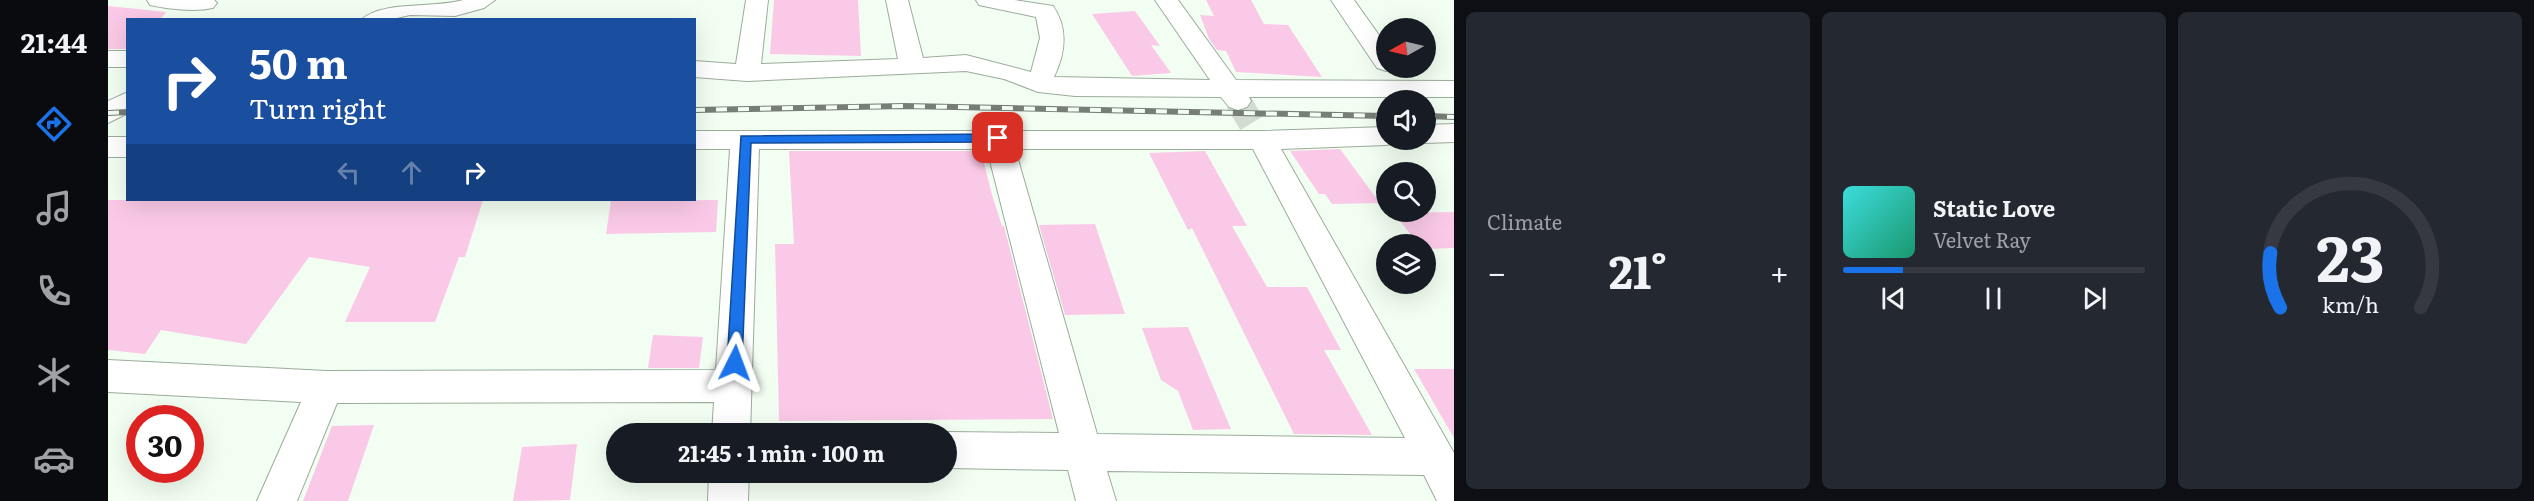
<!DOCTYPE html>
<html lang="en">
<head>
<meta charset="utf-8">
<style>
  :root { --surface:#171b24; --page:#242831; --text:#f1f3f6; --muted:#9ea1a6; --line:#363941; --accent:#1a73e8 }
  body { margin:0; font-family:Literata,serif; background:var(--page); color:var(--text); height:100vh; display:flex; flex-direction:column; font-size:22px; white-space:nowrap }
  * { box-sizing:border-box; margin:0 }
  p { font-size:20px; color:var(--muted) }
  .icon { flex:none; width:33px; height:33px; fill:none; stroke:currentColor; stroke-width:2; stroke-linecap:round; stroke-linejoin:round }
  .map { position:relative; flex:1; overflow:hidden }
  .drawer { display:flex; flex-direction:column; gap:12px; padding:12px; background:#0d0f14; width:1080px }
  .drawer>* { flex:none }
  .guide { position:absolute; left:18px; top:18px; width:570px; height:183px; border-radius:0px; box-shadow:0 6px 24px #0002; background:#1a4fa0; color:#fff; overflow:hidden }
  .needle { width:39px; rotate:262deg }
  .tools { position:absolute; left:1268px; top:18px; display:grid; gap:12px }
  .tools a { display:grid; place-items:center; width:60px; height:60px; border-radius:50%; background:var(--surface); box-shadow:0 6px 24px #0002; font-size:30px }
  .speed { position:absolute; left:18px; top:405px; display:flex; gap:12px; font-size:30px; font-weight:700; text-align:center }
  .speed>* { display:grid; place-content:center; width:78px; height:78px; border-radius:50%; background:var(--surface); box-shadow:0 6px 24px #0002; line-height:1 }
  .speed .limit { border:9px solid #d22; background:#fff; color:#111 }
  .pin { position:absolute; display:grid; place-items:center; width:51px; height:51px; color:#fff; margin:-26px; border-radius:12px; box-shadow:0 3px 9px #0006 }
  .me { position:absolute; width:66px; margin:-33px; rotate:3deg; stroke-linejoin:round; filter:drop-shadow(0 0 4px #0008) }
  .turn { display:flex; align-items:center; gap:21px; height:126px; padding:0 24px; font-size:27px }
  .turn .icon { width:78px; height:78px; stroke-width:2.5 }
  .turn b { display:block; font-size:42px; line-height:51px }
  .lanes { display:flex; align-items:center; height:57px; padding:0 24px; background:#0003; justify-content:center; gap:30px; direction:ltr }
  .lanes .off { opacity:.35 }
  .big { font-size:45px; font-weight:700; line-height:1.1 }
  .drawer .card { flex:1; display:flex; flex-direction:column; justify-content:center; gap:9px; min-width:0; padding:0 21px; border-radius:9px; background:var(--page) }
  .drawer .dial { align-items:center; gap:0 }
  .dial svg { height:156px; overflow:visible; fill:none; stroke:var(--line); stroke-width:7; stroke-linecap:round; text-anchor:middle }
  .dial text { fill:var(--text); stroke:none }
  .song { display:flex; align-items:center; gap:18px }
  .cover { width:72px; height:72px; border-radius:9px; background:linear-gradient(135deg,hsl(180 70% 55%),hsl(160 70% 35%)) }
  .played { height:6px; border-radius:3px; background:linear-gradient(90deg,var(--accent) 20%,var(--line) 20%) }
  .keys { display:flex; justify-content:space-around; direction:ltr }
  .heat { display:flex; justify-content:space-between; align-items:center; font-size:33px; direction:ltr }
  .drawer .tiles { flex:1; display:grid; gap:12px; grid-template-columns:repeat(3,1fr) }
  .trip { position:absolute; left:498px; top:423px; width:351px; height:60px; border-radius:30px; background:var(--surface); box-shadow:0 6px 24px #0002; font-weight:700; line-height:60px; text-align:center }
  main { display:flex; flex:1; min-height:0 }
  .tabs { display:flex; flex-direction:column; width:108px; justify-content:space-around; align-items:center; background:#090b0e; color:var(--muted) }
  .tabs .icon { width:42px; height:42px }
  .tabs .active { color:var(--accent) }
  .tabs b { font-size:27px; color:var(--text) }
  .map>svg:first-child { display:block }
</style>
</head>
<body>
<main>
<nav class="tabs">
<b>21:44</b>
<svg class="icon active" aria-label="directions" viewBox="0 0 24 24"><path d="M12 3l9 9-9 9-9-9zM9 14v-3h6M13 9l2 2-2 2"/></svg>
<svg class="icon" aria-label="music" viewBox="0 0 24 24"><path d="M9 18V5l10-2v13"/><circle cx="6" cy="18" r="3"/><circle cx="16" cy="16" r="3"/></svg>
<svg class="icon" aria-label="phone" viewBox="0 0 24 24"><path d="M5 4h4l2 5-3 2q2 4 5 5l2-3 5 2v4C11 20 4 13 5 4z"/></svg>
<svg class="icon" aria-label="climate" viewBox="0 0 24 24"><path d="M12 3v18M4 7l16 10M4 17L20 7"/></svg>
<svg class="icon" aria-label="car" viewBox="0 0 24 24"><path d="M5 17H2v-5l4-1 3-4h7l3 4 3 1v5h-3M9 17h6M6 11h13"/><circle cx="7" cy="17" r="2"/><circle cx="17" cy="17" r="2"/></svg>
</nav>
<div class="map">
<svg width="1346" height="501" viewBox="0 0 1346 501">
  <rect width="100%" height="100%" fill="#f3fef2"/>
  <!-- building -->
  <path fill="#fac9e7" d="M 666,0 L 750,0 L 753,56 L 662,54 Z
    M 1098,0 L 1143,0 L 1156,24 L 1180,25 L 1214,77 L 1128,72 L 1118,51 L 1109,50 L 1101,39 L 1092,15 L 1106,16 Z
    M 0,6 L 58,12 L 52,20 L 20,20 L 20,49 L 0,49 Z
    M 1027,11 L 1052,46 L 1043,45 L 1063,73 L 1024,76 L 984,14 Z
    M 1232,149 L 1272,203 L 1224,204 L 1217,194 L 1211,194 L 1182,151 Z
    M 681,151 L 873,151 L 884,195 L 894,226 L 896,226 L 945,419 L 671,421 L 667,244 L 686,244 Z
    M 1097,151 L 1139,226 L 1124,226 L 1159,287 L 1199,287 L 1233,350 L 1216,350 L 1264,435 L 1186,434 L 1084,228 L 1080,230 L 1041,153 Z
    M 0,200 L 375,200 L 357,257 L 351,257 L 327,322 L 237,322 L 262,267 L 201,257 L 138,344 L 53,330 L 37,354 L 0,350 Z
    M 607,200 L 610,200 L 608,232 L 498,234 L 503,201 Z
    M 1346,212 L 1346,248 L 1317,249 L 1317,244 L 1310,244 L 1286,213 Z
    M 987,224 L 1017,314 L 957,315 L 931,225 Z
    M 1080,327 L 1123,429 L 1085,430 L 1070,391 L 1053,380 L 1034,328 Z
    M 545,335 L 595,337 L 591,368 L 540,368 Z
    M 1306,369 L 1346,369 L 1346,438 Z
    M 266,425 L 240,501 L 195,501 L 224,426 Z
    M 469,444 L 462,500 L 405,501 L 414,447 Z"/>
  <g fill="none" stroke-linecap="round" stroke-linejoin="round">
    <!-- minor-tunnel -->
    <path stroke="#d2dcd1" stroke-width="26" stroke-dasharray="26 14" stroke-linecap="butt" d="M 1130,101 L 1150,134"/>
    <defs>
      <path id="minor" d="M 39,0 L 106,0 L 109,3 L 105,8 C 87,12 60,9 42,5 Z
        M 355,0 L 387,0 L 376,8 L 347,16 L 302,15 L 280,20 L 253,20 C 275,0 324,9 355,0 Z
        M 638,0 L 660,0 L 653,64 L 790,59 L 778,0 L 800,0 L 815,58 L 858,55 L 923,72 L 932,38 L 928,17 L 871,5 L 868,0 L 906,0 L 945,6 C 961,29 957,54 946,77 L 1102,80 L 1047,0 L 1070,0 L 1128,80 L 1346,81 L 1346,97 L 1141,97 L 1143,101 L 1139,107 L 1130,110 L 1121,107 L 1113,97 L 967,96 L 930,92 L 896,79 L 858,71 L 639,81 L 586,77 L 586,61 L 628,64 Z
        M 1223,0 L 1246,0 L 1278,45 L 1278,68 L 1287,68 L 1278,71 L 1269,68 Z
        M 0,51 L 20,51 L 20,67 L 0,67 Z
        M 20,92 L 20,113 L 0,123 L 0,101 Z
        M 1346,124 L 1346,142 L 1317,143 L 1307,140 L 1317,140 L 1317,125 Z
        M 1278,127 L 1278,140 L 1290,140 L 1288,143 L 1278,145 L 1173,149 L 1346,453 L 1346,501 L 1329,501 L 1316,475 L 999,471 L 1008,501 L 968,501 L 960,470 L 838,468 L 838,434 L 834,434 L 838,432 L 951,433 L 879,149 L 651,149 L 642,434 L 604,434 L 606,402 L 229,403 L 189,501 L 149,501 L 193,402 L 0,392 L 0,360 L 218,371 L 608,370 L 622,149 L 586,149 L 586,131 L 1154,131 ZM 907,149 L 1145,149 L 1297,438 L 989,434 Z
        M 0,137 L 20,137 L 20,157 L 0,157 Z
        M 601,472 L 641,472 L 640,501 L 600,501 Z"/>
    </defs>
    <!-- minor casing -->
    <use href="#minor" stroke="#9bac9a" stroke-width="2"/>
    <!-- minor -->
    <use href="#minor" fill="#fff" fill-rule="evenodd"/>
    <defs>
      <path id="rail" d="M 586,110 L 797,106 L 1278,116
        M 0,113 L 20,112
        M 1317,116 L 1346,117"/>
    </defs>
    <!-- rail casing -->
    <use href="#rail" stroke="#767e75" stroke-width="6"/>
    <!-- rail -->
    <use href="#rail" stroke="#f3fef2" stroke-width="4" stroke-dasharray="11" stroke-linecap="butt"/>
  </g>
  <!-- route -->
  <path fill="#1a73e8" stroke="#114b97" stroke-width="1.5" d="M 890,134 L 896,138 L 890,142 L 643,143 L 634,363 L 627,370 L 621,368 L 619,363 L 633,136 Z"/>
</svg>
<div class="tools">
<a><svg class="needle" viewBox="-14 -14 28 28"><path d="M0-13l5 13h-10z" fill="#e53935"/><path d="M0 13l5-13h-10z" fill="#9ea1a6"/></svg></a>
<a><svg class="icon" aria-label="sound" viewBox="0 0 24 24"><path d="M4 9h4l5-4v14l-5-4H4zM17 9q2 3 0 6"/></svg></a>
<a><svg class="icon" aria-label="search" viewBox="0 0 24 24"><circle cx="10" cy="10" r="6"/><path d="M15 15l6 6"/></svg></a>
<a><svg class="icon" aria-label="layers" viewBox="0 0 24 24"><path d="M12 4l9 5-9 5-9-5zM3 14l9 5 9-5"/></svg></a>
</div>
<div class="speed"><div class="limit">30</div></div>
<div class="pin" style="left:890px;top:138px;background:#d93025"><svg class="icon" aria-label="arrive" viewBox="0 0 24 24"><path d="M6 21V4h12l-3 4 3 4H6"/></svg></div>
<svg class="me" style="left:627px;top:363px" viewBox="-20 -20 40 40"><path d="M0-17L14 15 0 8-14 15z" fill="#1a73e8" stroke="#fff" stroke-width="4"/></svg>
<div class="trip">21:45 · 1 min · 100 m</div>
<div class="guide">
<div class="turn"><svg class="icon" aria-label="right" viewBox="0 0 24 24"><path d="M7 20v-9h11M14 6l5 5-5 5"/></svg><div><b>50 m</b>Turn right</div></div>
<div class="lanes"><svg class="icon off" aria-label="left" viewBox="0 0 24 24"><path d="M17 20v-9H6M10 6l-5 5 5 5"/></svg><svg class="icon off" aria-label="ahead" viewBox="0 0 24 24"><path d="M12 20V5M6 11l6-6 6 6"/></svg><svg class="icon" aria-label="right" viewBox="0 0 24 24"><path d="M7 20v-9h11M14 6l5 5-5 5"/></svg></div>
</div>
</div>
<section class="drawer">
<div class="tiles">
<div class="card"><p>Climate</p>
<div class="heat"><a>−</a><b class="big">21°</b><a>+</a></div>
</div>
<div class="card">
<div class="song"><i class="cover"></i><div><b>Static Love</b><p>Velvet Ray</p></div></div>
<div class="played"></div>
<div class="keys"><svg class="icon" aria-label="previous" viewBox="0 0 24 24"><path d="M18 5L8 12l10 7zM5 5v14"/></svg><svg class="icon" aria-label="pause" viewBox="0 0 24 24"><path d="M8 5v14M16 5v14"/></svg><svg class="icon" aria-label="next" viewBox="0 0 24 24"><path d="M6 5l10 7-10 7zM19 5v14"/></svg></div>
</div>
<div class="card dial"><svg viewBox="0 0 100 80">
<path d="M14 69A42 42 0 1 1 86 69"/>
<path d="M14 69A42 42 0 0 1 9 41" stroke="#1a73e8"/>
<text x="50" y="56" font-size="32" font-weight="700">23</text>
<text x="50" y="72" font-size="11">km/h</text>
</svg></div>
</div>
</section>
</main>
</body>
</html>
